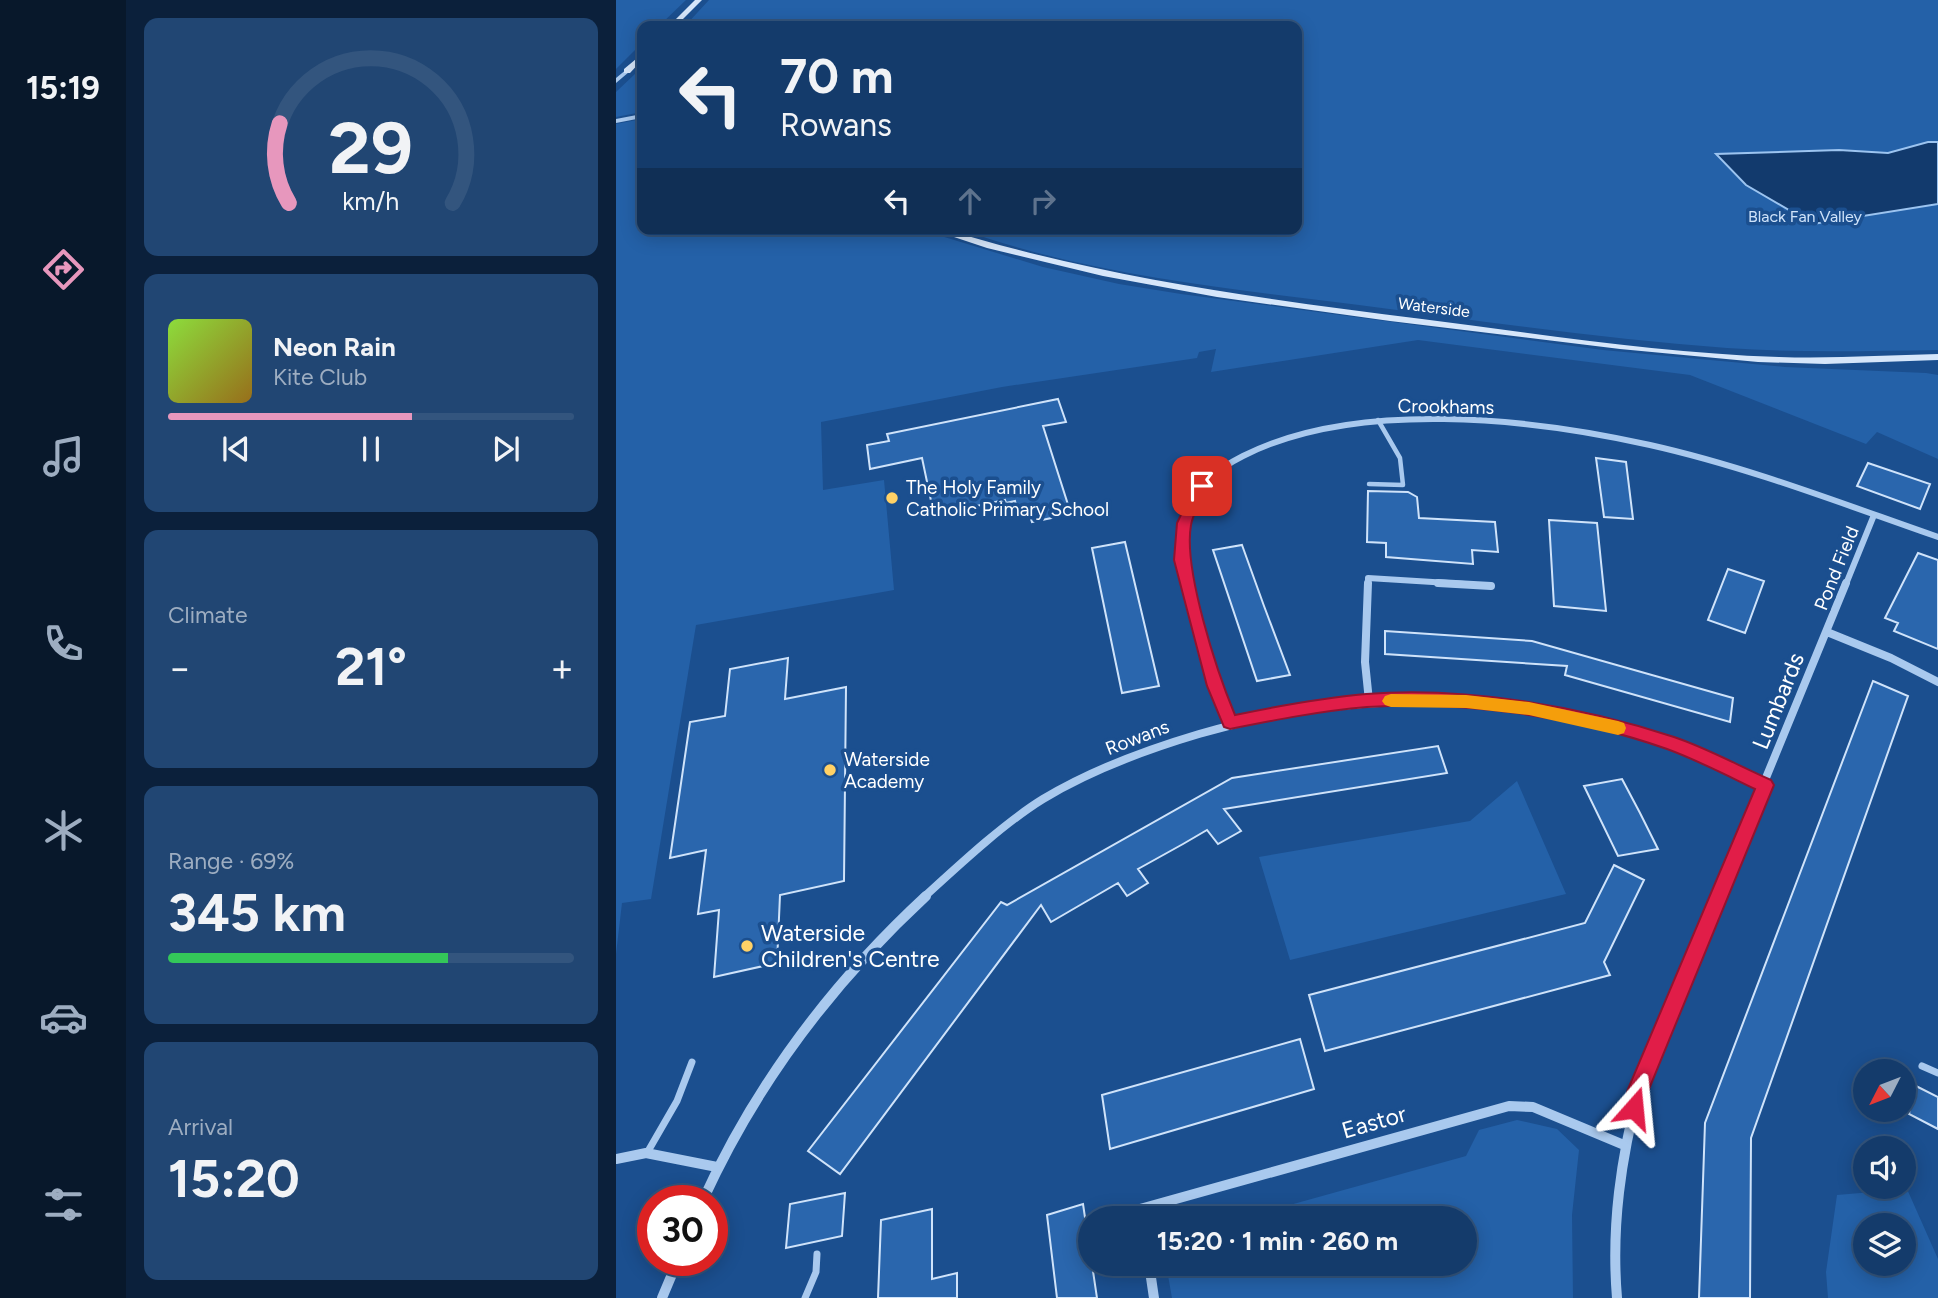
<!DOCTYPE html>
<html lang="en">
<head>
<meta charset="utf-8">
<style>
  :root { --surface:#143b6b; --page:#214673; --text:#f1f3f6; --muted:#9dadc1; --line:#33557e; --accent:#e797bd }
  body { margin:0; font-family:Figtree,sans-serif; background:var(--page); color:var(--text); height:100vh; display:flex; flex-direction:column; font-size:26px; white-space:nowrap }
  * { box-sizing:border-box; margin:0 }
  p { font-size:23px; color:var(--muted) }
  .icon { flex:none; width:38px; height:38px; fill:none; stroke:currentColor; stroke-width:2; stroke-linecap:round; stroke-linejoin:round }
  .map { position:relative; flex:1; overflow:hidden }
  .details { display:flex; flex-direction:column; gap:18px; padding:18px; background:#0b203b; width:490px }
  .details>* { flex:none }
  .top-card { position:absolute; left:21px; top:21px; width:665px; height:214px; border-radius:14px; box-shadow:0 4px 18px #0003,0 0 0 2px var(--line); background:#143b6b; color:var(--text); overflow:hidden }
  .needle { width:46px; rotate:228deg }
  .buttons { position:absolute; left:1237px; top:1059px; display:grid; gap:14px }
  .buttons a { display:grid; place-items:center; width:63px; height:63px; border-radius:50%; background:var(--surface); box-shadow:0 4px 18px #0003,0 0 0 2px var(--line); font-size:35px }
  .speed { position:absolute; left:21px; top:1185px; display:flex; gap:14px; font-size:35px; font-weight:700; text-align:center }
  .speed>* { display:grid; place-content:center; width:91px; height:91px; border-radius:50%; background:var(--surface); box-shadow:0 4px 18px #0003,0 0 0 2px var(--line); line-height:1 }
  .speed .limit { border:10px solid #d22; background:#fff; color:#111 }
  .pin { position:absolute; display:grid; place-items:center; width:60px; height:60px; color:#fff; margin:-30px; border-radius:14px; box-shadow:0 4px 10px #0006 }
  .me { position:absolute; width:77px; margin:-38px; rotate:18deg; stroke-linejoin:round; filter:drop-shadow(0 0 5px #0008) }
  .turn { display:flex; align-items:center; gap:24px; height:147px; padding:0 28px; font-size:32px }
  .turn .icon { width:91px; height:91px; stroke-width:2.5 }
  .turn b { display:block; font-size:49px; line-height:60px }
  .lanes { display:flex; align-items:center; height:66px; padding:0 28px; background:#0003; justify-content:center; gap:35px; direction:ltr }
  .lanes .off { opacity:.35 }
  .big { font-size:52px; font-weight:700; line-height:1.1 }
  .details .widget { flex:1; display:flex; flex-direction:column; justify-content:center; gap:10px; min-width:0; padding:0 24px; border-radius:14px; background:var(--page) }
  .details .dial { align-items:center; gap:0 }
  .dial svg { height:182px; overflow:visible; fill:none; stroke:var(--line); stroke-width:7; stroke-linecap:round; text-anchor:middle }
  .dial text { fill:var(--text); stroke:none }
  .song { display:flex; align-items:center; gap:21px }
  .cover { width:84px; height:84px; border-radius:10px; background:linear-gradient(135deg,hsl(90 70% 55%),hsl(40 70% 35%)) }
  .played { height:7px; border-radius:4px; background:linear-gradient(90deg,var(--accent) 60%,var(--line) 60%) }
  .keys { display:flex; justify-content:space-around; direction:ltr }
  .heat { display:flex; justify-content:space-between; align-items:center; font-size:38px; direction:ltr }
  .charge { height:10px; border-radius:5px; background:linear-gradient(90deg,#34c759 69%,var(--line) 0) }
  .trip { position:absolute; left:462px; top:1206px; width:399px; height:70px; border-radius:35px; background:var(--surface); box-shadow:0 4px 18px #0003,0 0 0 2px var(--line); font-weight:700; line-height:70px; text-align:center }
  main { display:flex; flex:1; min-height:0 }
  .menu { display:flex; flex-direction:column; width:126px; justify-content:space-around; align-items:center; background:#08182b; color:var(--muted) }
  .menu .icon { width:49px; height:49px }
  .menu .current { color:var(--accent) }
  .menu b { font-size:32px; color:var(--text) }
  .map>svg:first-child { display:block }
</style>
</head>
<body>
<main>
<nav class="menu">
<b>15:19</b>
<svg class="icon current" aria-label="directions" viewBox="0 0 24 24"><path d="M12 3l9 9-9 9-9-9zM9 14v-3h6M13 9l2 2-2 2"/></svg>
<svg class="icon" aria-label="music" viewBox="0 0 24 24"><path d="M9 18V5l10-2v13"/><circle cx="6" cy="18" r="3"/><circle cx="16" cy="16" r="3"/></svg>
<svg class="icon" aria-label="phone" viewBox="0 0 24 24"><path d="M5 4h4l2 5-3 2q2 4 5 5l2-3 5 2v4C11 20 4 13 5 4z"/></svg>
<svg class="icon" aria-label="climate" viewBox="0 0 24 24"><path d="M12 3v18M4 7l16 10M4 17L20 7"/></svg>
<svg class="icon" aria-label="car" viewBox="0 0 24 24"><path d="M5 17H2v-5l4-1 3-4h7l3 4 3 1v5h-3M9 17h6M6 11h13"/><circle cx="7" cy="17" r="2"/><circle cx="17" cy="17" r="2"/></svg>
<svg class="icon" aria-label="filters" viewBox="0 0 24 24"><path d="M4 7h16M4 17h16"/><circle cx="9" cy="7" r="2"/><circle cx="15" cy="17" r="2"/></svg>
</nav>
<section class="details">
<div class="widget dial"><svg viewBox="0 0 100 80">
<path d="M14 69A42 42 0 1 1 86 69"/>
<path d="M14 69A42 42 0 0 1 10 34" stroke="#e797bd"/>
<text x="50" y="56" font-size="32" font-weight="700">29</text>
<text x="50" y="72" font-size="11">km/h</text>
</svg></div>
<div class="widget">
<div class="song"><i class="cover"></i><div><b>Neon Rain</b><p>Kite Club</p></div></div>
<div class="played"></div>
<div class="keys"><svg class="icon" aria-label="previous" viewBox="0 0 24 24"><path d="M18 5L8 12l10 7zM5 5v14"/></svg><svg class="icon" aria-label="pause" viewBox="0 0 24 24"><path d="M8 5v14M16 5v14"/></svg><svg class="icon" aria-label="next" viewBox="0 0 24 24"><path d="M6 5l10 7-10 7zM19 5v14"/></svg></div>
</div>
<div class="widget"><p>Climate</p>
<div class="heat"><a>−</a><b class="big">21°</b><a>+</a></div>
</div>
<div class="widget"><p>Range · 69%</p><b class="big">345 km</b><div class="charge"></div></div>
<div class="widget"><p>Arrival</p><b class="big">15:20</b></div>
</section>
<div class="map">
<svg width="1322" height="1298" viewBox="0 0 1322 1298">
  <rect width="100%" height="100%" fill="#1b4f8f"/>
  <!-- green -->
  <path fill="#2461a8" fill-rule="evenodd" d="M 0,0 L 70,0 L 43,26 L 26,26 L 26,43 L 0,69 Z
    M 93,0 L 1322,0 L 1322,350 C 1252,351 1181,353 1111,348 C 988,339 865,321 743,305 C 610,288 472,275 344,229 L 681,229 L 681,26 L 69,26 Z
    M 20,73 L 26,74 L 26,112 L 0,117 L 0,92 Z
    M 26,119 L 26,229 L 302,229 L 427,267 L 503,284 L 565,294 L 987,350 L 1169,367 L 1310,373 L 1322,375 L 1322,459 L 1261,432 L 1250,444 L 1074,375 L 802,340 L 595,372 L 600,349 L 583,352 L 581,358 L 386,387 L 205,422 L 207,490 L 268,480 L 278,590 L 80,625 L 35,899 L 6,903 L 0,954 L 0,124 Z
    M 901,781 L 950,894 L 674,960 L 643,857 L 854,821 Z
    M 901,1120 L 941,1129 L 963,1150 L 956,1215 L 957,1298 L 556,1298 L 550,1264 L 849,1264 L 849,1218 L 627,1218 L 850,1156 L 863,1130 Z
    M 1291,1189 L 1322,1259 L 1322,1298 L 1212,1298 L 1210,1272 L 1221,1195 ZM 1250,1225 L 1288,1225 L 1288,1264 L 1250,1264 Z"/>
  <!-- water -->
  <path fill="#123a6d" stroke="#9cc4f0" stroke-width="2" d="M 1312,142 L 1322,142 L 1322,204 L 1197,224 L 1130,185 L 1100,154 L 1223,150 L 1272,153 Z"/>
  <!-- building -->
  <path fill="#2a66ad" stroke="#cfe3fa" stroke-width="2" d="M 442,399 L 450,422 L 427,426 L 455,514 L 416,522 L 411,507 L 401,509 L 399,501 L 390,503 L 389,500 L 318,515 L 306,458 L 254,469 L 251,445 L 273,441 L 271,434 Z
    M 980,458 L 1010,462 L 1017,519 L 988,517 Z
    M 1252,463 L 1314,484 L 1304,509 L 1241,486 Z
    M 752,491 L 792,492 L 801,497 L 803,518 L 879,522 L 882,552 L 856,550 L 857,564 L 770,557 L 770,543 L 751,542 Z
    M 933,520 L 981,523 L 990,611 L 938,606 Z
    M 509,542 L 543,686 L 506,693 L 476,548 Z
    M 626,545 L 648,606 L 674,675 L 641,681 L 597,550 Z
    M 1302,553 L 1322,560 L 1322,649 L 1278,631 L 1282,623 L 1269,618 Z
    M 1112,569 L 1148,581 L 1129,633 L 1092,620 Z
    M 769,631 L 916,641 L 1117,698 L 1114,722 L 949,675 L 951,666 L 769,654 Z
    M 172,658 L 169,699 L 230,687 L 228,881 L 164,895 L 161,963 L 98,977 L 103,910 L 82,914 L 90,850 L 54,858 L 74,722 L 109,716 L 114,669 Z
    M 1257,681 L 1292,696 L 1135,1138 L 1134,1298 L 1083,1298 L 1089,1123 Z
    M 822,746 L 831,773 L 608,809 L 625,831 L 602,844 L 591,830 L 567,844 L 522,869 L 532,883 L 511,896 L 502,883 L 435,922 L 425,905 L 224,1174 L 192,1151 L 385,902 L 391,905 L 616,778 Z
    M 1006,779 L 1024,813 L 1042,849 L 1002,856 L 968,786 Z
    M 998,865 L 1028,880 L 988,962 L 994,975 L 709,1051 L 693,995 L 969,923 Z
    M 684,1039 L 698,1089 L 494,1149 L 486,1095 Z
    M 1298,1085 L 1322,1097 L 1322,1129 L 1293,1114 Z
    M 229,1193 L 226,1236 L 170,1248 L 174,1204 Z
    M 467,1204 L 481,1298 L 441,1298 L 431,1215 Z
    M 316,1209 L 316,1279 L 341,1273 L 341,1298 L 262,1298 L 265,1220 Z"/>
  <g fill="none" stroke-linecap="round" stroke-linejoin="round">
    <!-- service-far1 -->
    <path stroke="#a9c9ee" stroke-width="4.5" d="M 753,484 L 787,485 L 784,458 L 762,420"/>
    <!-- service -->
    <path stroke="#a9c9ee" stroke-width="7" d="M 1306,1066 L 1322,1073
      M 31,1153 L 61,1101 L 76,1062
      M 189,1298 L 200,1272 L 201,1254"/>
    <!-- minor-far2 -->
    <path stroke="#a9c9ee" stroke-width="6" d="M 571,584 C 567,560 563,535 572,511 C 581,486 603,468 627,456 C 739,399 914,418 1034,445 C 1132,467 1227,504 1322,537
      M 752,584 L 752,578 L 849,584
      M 1230,584 L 1258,515"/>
    <!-- minor-far1 -->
    <path stroke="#a9c9ee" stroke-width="8" d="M 571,583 L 588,652 L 614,722
      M 752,583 L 749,662 L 753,701
      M 822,583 L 875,586
      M 1211,632 L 1275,658 L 1322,682
      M 308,897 C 342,866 388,823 427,799 C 475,770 529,750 583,734 C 740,688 913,690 1067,748 C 1095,758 1122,772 1149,785
      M 1101,897 L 1230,583"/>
    <!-- minor -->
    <path stroke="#a9c9ee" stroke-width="10" d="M 0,1159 L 30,1153 L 101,1167
      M 87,1200 C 140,1084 217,982 310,896
      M 526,1218 L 524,1209 L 893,1106 L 917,1107 L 1008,1145
      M 533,1264 L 538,1298
      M 46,1298 L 62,1260
      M 1001,1298 C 995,1226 1005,1158 1023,1089 L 1102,896"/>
    <!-- tertiary -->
    <path fill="#a9c9ee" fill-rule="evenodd" d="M 11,69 L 13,72 L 0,83 L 0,78 Z
      M 26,114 L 26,118 L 0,123 L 0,119 Z"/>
    <!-- secondary -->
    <path fill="#d6e6fa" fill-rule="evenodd" d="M 79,0 L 86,0 L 60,26 L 53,26 Z
      M 26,54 L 26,60 L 14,73 L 8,73 L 8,69 Z
      M 314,229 L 328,229 C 484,277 644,299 806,319 C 924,334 1044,353 1163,357 C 1216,359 1269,355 1322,354 L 1322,360 L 1209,364 L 1142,362 L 1004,349 L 774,321 L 601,297 L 487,276 L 371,248 Z"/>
  </g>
  <!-- route -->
  <path fill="#e11d48" stroke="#92132f" stroke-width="2" d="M 586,481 L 593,486 C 587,498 577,512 575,525 C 567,569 601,672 619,715 C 662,706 706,698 750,694 C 848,686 965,706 1058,737 C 1091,748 1123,766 1155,780 L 1158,785 L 1033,1089 L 1025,1116 L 1018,1119 L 1010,1116 L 1007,1108 L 1012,1089 L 1139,789 C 1110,775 1081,760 1051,749 C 960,717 847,700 751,707 C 704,711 659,720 614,729 L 608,727 L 591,686 L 558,560 L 561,523 L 579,486 Z"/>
  <!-- slow -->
  <path fill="#f59e0b" d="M 775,694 L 850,695 L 913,702 L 1002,721 L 1008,723 L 1010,728 L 1008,733 L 1002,735 L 913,715 L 850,708 L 775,707 L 769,705 L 766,701 L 769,696 Z"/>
  <!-- markers -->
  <g fill="#ffd166" stroke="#1b4f8f" stroke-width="2.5">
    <circle cx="276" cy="498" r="7"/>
    <circle cx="214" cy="770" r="7"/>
    <circle cx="131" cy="946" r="7"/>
  </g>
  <g text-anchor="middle" stroke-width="7" stroke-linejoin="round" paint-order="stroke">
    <!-- far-park labels -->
    <g font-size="16" fill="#cfe3fa" stroke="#1b4f8f">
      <text x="1189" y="222">Black Fan Valley</text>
    </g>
    <!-- far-street labels -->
    <g font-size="16" fill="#fff" stroke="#1b4f8f">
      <text transform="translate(818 307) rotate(7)" y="6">Waterside</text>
    </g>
    <!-- street labels -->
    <g font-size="19" fill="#fff" stroke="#1b4f8f">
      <text transform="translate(830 406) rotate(1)" y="7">Crookhams</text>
      <text transform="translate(1220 568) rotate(-68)" y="7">Pond Field</text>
      <text transform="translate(521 737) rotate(-21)" y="7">Rowans</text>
    </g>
    <!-- poi labels -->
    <g font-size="19" fill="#fff" stroke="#1b4f8f" text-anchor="start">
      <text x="290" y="494">The Holy Family<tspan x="290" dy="22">Catholic Primary School</tspan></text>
      <text x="228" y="766">Waterside<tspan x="228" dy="22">Academy</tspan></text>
    </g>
    <!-- near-street labels -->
    <g font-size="23" fill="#fff" stroke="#1b4f8f">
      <text transform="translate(1162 701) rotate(-68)" y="8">Lumbards</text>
      <text transform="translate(758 1122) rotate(-16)" y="8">Eastor</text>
    </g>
    <!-- near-poi labels -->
    <g font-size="23" fill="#fff" stroke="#1b4f8f" text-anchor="start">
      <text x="145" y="941">Waterside<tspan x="145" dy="26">Children's Centre</tspan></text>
    </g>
  </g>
</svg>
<div class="buttons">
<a><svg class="needle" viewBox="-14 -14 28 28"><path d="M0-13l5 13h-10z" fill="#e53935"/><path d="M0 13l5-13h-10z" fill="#9dadc1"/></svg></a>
<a><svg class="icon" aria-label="sound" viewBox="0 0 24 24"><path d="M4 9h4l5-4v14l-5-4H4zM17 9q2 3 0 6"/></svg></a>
<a><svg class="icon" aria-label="layers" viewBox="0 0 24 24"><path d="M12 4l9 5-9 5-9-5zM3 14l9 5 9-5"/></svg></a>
</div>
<div class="speed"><div class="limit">30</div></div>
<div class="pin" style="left:586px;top:486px;background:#d93025"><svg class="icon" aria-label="arrive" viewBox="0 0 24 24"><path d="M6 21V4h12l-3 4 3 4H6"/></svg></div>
<svg class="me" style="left:1018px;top:1108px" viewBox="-20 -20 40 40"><path d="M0-17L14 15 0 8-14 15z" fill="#e11d48" stroke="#fff" stroke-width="4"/></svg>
<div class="trip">15:20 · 1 min · 260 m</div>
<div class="top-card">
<div class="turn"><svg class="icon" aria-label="left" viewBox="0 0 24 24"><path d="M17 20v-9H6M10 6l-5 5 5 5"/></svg><div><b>70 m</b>Rowans</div></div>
<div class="lanes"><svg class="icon" aria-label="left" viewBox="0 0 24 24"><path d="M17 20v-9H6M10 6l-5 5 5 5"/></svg><svg class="icon off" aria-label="ahead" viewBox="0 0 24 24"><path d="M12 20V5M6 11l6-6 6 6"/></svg><svg class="icon off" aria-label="right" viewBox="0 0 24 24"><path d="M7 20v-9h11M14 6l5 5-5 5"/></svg></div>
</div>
</div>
</main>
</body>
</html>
